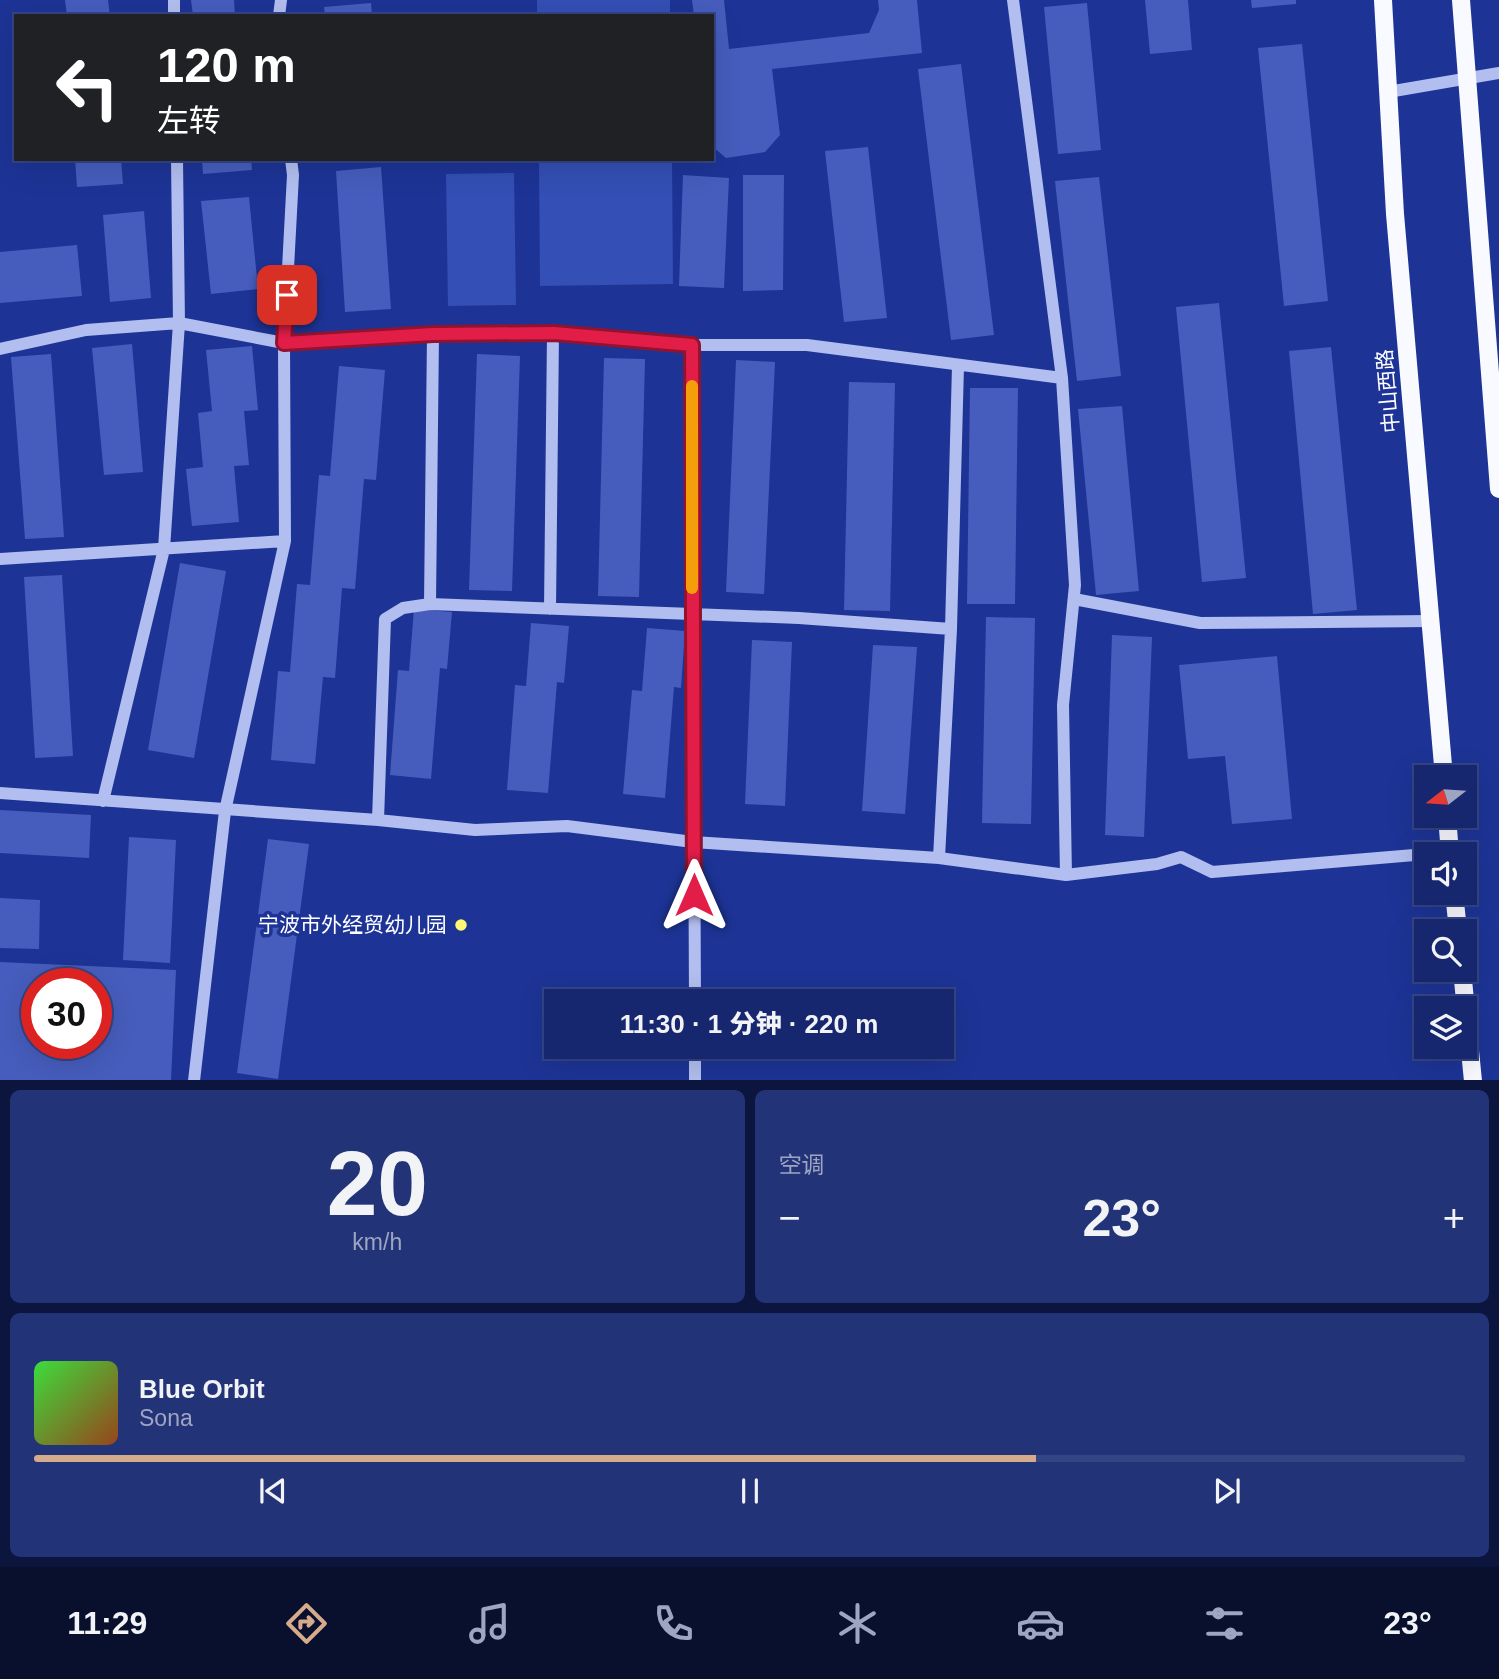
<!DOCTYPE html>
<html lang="zh">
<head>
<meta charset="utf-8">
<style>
  :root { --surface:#162770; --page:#233378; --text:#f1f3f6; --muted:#9ea5c3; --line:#354483; --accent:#d6ab8b }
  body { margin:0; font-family:Arial,"Noto Sans SC",sans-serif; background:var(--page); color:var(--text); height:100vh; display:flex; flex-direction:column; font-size:26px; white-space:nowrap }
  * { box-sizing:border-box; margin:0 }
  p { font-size:23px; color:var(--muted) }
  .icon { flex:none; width:38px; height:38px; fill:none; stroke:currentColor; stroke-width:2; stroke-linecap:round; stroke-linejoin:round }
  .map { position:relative; height:1080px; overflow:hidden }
  .panel { display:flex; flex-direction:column; gap:10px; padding:10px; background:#0c153e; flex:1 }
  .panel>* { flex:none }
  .top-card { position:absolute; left:14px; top:14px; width:700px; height:147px; border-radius:0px; box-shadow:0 7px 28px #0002,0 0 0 2px var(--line); background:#202124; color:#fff; overflow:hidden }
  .needle { width:46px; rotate:253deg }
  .controls { position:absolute; left:1414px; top:765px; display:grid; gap:14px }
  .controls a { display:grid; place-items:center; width:63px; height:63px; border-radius:0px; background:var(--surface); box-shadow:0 7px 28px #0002,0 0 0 2px var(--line); font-size:35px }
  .speed { position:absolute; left:21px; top:968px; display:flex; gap:14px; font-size:35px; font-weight:700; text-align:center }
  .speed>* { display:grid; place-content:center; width:91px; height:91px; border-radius:50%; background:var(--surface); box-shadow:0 7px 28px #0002,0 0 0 2px var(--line); line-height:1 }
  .speed .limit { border:10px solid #d22; background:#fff; color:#111 }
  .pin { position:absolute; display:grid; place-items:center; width:60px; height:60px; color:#fff; margin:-30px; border-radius:14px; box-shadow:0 4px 10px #0006 }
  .me { position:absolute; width:77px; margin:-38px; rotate:0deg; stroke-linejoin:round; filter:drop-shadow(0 0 5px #0008) }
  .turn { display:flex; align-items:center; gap:24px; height:147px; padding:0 28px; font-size:32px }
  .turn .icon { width:91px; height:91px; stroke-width:2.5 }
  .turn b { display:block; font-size:49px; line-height:60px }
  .big { font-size:52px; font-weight:800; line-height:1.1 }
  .panel .card { flex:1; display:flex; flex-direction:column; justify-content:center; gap:10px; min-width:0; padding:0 24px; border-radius:10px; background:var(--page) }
  .panel .dial { align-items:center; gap:0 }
  .dial b { font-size:91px; line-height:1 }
  .song { display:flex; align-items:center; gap:21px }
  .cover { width:84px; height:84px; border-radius:10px; background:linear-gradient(135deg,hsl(120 70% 55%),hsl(20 70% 35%)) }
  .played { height:7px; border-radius:4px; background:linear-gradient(90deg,var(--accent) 70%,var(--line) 70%) }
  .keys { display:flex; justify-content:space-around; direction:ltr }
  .heat { display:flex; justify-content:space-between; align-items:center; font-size:38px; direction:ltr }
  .panel .tiles { flex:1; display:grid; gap:10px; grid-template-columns:1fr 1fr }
  .card:last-child { grid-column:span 2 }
  .trip { position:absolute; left:544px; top:989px; width:410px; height:70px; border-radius:0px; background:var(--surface); box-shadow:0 7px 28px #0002,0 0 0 2px var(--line); font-weight:800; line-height:70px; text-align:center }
  .dock { display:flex; height:112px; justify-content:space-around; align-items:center; background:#09102d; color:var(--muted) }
  .dock .icon { width:49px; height:49px }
  .dock .current { color:var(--accent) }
  .dock b { font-size:32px; color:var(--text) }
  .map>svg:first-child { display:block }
</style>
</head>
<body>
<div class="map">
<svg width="1499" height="1081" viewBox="0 0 1499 1081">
  <rect width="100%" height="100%" fill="#1d3496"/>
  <!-- green -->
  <path fill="#344fb5" d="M 537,0 L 670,0 L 670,16 L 537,16 Z
    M 539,159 L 672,159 L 673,284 L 540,286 Z
    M 514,173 L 516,305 L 448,306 L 446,174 Z"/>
  <!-- building -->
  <path fill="#465dbd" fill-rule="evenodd" d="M 65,0 L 108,0 L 110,16 L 67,16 Z
    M 191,0 L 234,0 L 235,16 L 193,16 Z
    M 692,0 L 724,0 L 729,49 L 869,33 L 879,10 L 878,0 L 917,0 L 922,53 L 772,69 L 780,135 L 765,152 L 726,158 L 712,146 L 712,16 L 694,16 Z
    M 1145,0 L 1188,0 L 1192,50 L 1150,54 Z
    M 1251,0 L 1296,0 L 1296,4 L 1252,8 Z
    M 371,3 L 372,16 L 325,16 L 324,7 Z
    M 1087,3 L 1101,150 L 1058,154 L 1044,7 Z
    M 1302,44 L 1328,301 L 1284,306 L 1258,48 Z
    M 961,64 L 994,335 L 951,340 L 918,69 Z
    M 868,147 L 887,318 L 844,322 L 825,151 Z
    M 75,159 L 121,159 L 123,184 L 77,187 Z
    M 202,159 L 251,159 L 252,170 L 203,174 Z
    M 381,167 L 391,309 L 345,312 L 336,171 Z
    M 683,175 L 729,178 L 724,288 L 679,286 Z
    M 743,175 L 784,175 L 783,290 L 743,291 Z
    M 1099,177 L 1121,376 L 1077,381 L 1055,181 Z
    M 249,197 L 258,289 L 211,294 L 201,201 Z
    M 144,211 L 151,298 L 110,302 L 103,215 Z
    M 77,245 L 82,296 L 0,303 L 0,252 Z
    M 1219,303 L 1246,578 L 1202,582 L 1176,307 Z
    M 132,344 L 143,472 L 104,475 L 92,348 Z
    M 252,346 L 258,410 L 244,411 L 249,465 L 234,466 L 239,522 L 192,526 L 186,469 L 203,467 L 198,413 L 212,411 L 206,350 Z
    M 1331,347 L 1357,610 L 1313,614 L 1289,351 Z
    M 51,354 L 64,537 L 25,539 L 11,357 Z
    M 477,354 L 520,356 L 512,591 L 469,590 Z
    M 604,358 L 645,359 L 639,597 L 598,596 Z
    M 736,360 L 775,362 L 764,594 L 726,592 Z
    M 339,366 L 385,370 L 376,480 L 364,479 L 355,589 L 342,588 L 335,678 L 323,677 L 315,764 L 271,760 L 278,671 L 290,672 L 297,584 L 310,585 L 319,475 L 330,476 Z
    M 849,382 L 895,383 L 890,611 L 844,610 Z
    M 970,388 L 1018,388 L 1015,604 L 967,604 Z
    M 1122,406 L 1139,591 L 1096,595 L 1078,409 Z
    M 180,563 L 226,571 L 194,758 L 148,750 Z
    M 62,575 L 73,756 L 35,758 L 24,577 Z
    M 414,609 L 452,612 L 447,669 L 440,668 L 431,779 L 390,775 L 398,670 L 409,671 Z
    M 986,617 L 1035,618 L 1031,824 L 982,823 Z
    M 531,623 L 569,626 L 564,683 L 557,682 L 548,793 L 507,790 L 515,685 L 526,686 Z
    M 647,628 L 685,631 L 681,688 L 674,687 L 665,798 L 623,794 L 632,690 L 642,691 Z
    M 1112,635 L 1152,637 L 1144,837 L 1105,835 Z
    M 752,640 L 792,642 L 785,806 L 745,804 Z
    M 873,645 L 917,647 L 905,814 L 862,811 Z
    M 1277,656 L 1292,819 L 1232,824 L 1225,756 L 1188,759 L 1179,665 Z
    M 0,810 L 91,815 L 89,858 L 0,853 Z
    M 129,837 L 176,840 L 170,963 L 123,960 Z
    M 268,839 L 309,844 L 278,1079 L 237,1073 Z
    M 0,898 L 40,900 L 39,949 L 0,948 Z
    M 0,962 L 176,970 L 171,1081 L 0,1081 ZM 37,984 L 96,984 L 96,1043 L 37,1043 Z"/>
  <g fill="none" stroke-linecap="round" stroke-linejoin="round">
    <!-- minor -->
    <path stroke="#b1beef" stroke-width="12" d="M 174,0 L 174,16
      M 1013,0 L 1062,378 L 1075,585 L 1063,705 L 1066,875
      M 279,16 L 281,0
      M 1388,92 L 1499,73
      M 692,345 L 695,1001
      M 0,349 L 86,330 L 179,323 L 284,343 L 433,334 L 553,333 L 692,345 L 807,345 L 1062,378
      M 0,559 L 285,541
      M 1074,599 L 1200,623 L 1431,621
      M 430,604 L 433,334
      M 550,609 L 553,333
      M 0,793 L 378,820 L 475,830 L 567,826 L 693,842 L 939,858 L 1066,875 L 1157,864 L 1181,857 L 1212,872 L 1450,852
      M 103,801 L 164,549 L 179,323 L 177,159
      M 378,820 L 385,619 L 403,608 L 430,604 L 799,618 L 951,629
      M 939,858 L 951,629 L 958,366
      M 695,1046 L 695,1081
      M 194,1081 L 225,811 L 285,541 L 284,343 L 293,175 L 291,159"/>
    <!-- major -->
    <path stroke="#f9faff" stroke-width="18" d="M 1383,0 L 1395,214 L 1444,777
      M 1461,0 L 1499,489
      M 1447,816 L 1450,854
      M 1454,892 L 1458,931
      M 1462,970 L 1473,1081"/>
  </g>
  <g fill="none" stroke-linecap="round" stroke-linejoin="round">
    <defs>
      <path id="route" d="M 287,295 L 284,343 L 433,334 L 554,333 L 692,345 L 694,895"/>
    </defs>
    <!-- route casing -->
    <use href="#route" stroke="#92132f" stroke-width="18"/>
    <!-- route -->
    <use href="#route" stroke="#e11d48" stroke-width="12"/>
    <!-- slow -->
    <path stroke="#f59e0b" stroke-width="12" d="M 692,386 L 692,588"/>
  </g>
  <!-- markers -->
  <circle fill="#fef970" stroke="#1d3496" stroke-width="2.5" cx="461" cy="925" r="7"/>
  <g text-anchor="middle" stroke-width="7" stroke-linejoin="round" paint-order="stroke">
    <!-- street labels -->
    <g font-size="21" fill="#fff" stroke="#1d3496">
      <text transform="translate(1388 391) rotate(-95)" y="7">中山西路</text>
    </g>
    <!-- poi labels -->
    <g font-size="21" fill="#fff" stroke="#1d3496" text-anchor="end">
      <text x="447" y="932">宁波市外经贸幼儿园</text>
    </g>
  </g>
</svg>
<div class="controls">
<a><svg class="needle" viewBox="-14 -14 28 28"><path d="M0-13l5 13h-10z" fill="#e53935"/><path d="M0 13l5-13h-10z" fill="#9ea5c3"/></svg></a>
<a><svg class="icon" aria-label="sound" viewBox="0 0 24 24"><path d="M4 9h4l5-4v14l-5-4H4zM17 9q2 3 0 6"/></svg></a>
<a><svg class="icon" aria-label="search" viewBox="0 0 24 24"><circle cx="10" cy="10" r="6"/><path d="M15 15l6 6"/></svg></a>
<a><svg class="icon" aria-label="layers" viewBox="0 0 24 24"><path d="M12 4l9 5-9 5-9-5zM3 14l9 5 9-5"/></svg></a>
</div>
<div class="speed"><div class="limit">30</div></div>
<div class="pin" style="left:287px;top:295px;background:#d93025"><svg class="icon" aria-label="arrive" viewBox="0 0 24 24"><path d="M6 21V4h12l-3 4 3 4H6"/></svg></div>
<svg class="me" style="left:694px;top:895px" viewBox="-20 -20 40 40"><path d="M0-17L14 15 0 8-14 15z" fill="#e11d48" stroke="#fff" stroke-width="4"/></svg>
<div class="trip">11:30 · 1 分钟 · 220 m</div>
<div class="top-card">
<div class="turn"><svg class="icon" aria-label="left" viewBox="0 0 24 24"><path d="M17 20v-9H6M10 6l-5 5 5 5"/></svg><div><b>120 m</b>左转</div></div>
</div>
</div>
<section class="panel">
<div class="tiles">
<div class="card dial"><b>20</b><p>km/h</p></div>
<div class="card"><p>空调</p>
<div class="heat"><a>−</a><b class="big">23°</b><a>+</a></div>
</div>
<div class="card">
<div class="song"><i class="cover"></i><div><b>Blue Orbit</b><p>Sona</p></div></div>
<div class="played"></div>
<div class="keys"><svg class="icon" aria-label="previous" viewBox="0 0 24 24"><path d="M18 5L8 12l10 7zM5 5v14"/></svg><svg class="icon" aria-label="pause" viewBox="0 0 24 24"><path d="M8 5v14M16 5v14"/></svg><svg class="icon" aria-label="next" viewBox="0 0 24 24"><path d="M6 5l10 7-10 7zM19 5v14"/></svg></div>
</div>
</div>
</section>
<nav class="dock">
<b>11:29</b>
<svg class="icon current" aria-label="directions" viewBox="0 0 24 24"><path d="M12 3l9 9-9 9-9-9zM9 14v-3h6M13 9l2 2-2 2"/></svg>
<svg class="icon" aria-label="music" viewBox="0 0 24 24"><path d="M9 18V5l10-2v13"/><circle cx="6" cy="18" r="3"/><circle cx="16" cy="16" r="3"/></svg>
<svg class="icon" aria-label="phone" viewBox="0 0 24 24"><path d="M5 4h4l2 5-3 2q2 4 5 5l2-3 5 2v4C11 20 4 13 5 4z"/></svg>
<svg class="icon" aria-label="climate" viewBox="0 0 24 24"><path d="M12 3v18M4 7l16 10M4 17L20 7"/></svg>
<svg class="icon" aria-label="car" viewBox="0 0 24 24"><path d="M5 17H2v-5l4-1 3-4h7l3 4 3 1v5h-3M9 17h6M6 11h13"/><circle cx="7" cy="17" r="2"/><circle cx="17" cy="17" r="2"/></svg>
<svg class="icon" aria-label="filters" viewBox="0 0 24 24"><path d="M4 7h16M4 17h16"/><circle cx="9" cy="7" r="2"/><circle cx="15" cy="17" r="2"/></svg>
<b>23°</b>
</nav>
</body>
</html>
